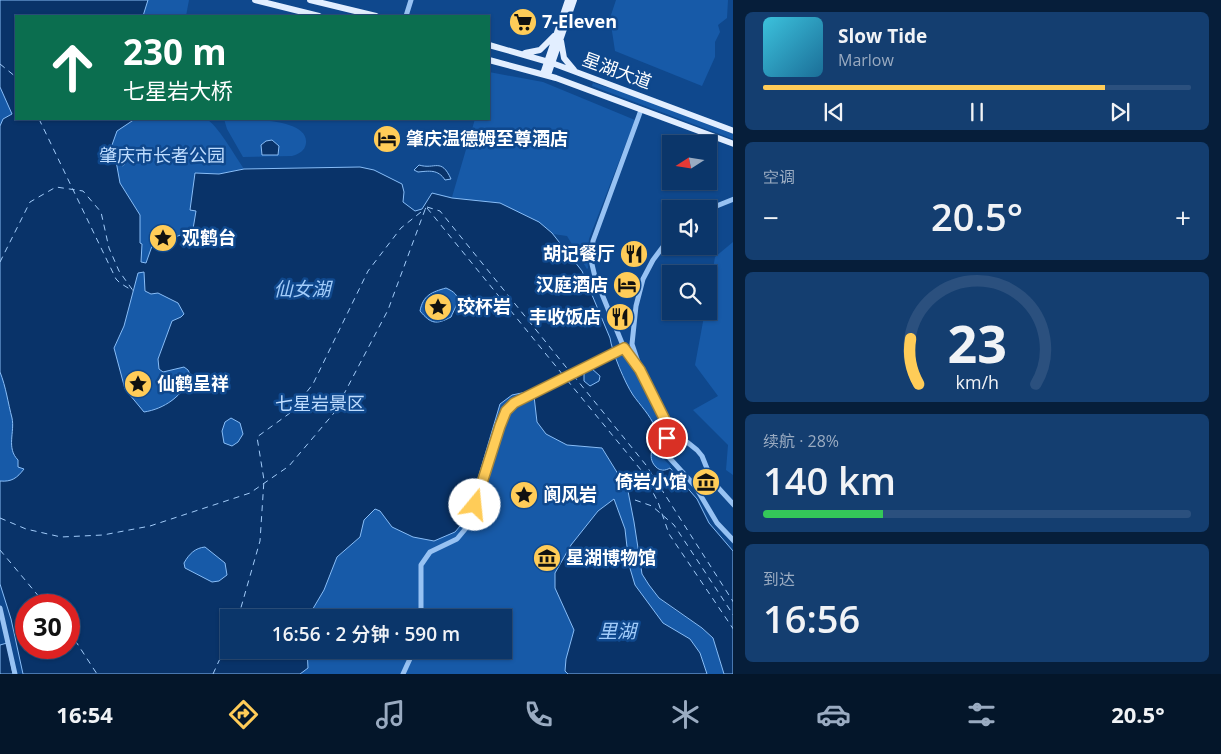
<!DOCTYPE html>
<html lang="zh">
<head>
<meta charset="utf-8">
<style>
  :root { --surface:#0b366a; --page:#143e70; --text:#f1f3f6; --muted:#9aabc1; --line:#2b507e; --accent:#ffcc58 }
  body { margin:0; font-family:"Open Sans","Noto Sans SC",sans-serif; background:var(--page); color:var(--text); height:100vh; display:flex; flex-direction:column; font-size:19px; white-space:nowrap }
  * { box-sizing:border-box; margin:0 }
  p { font-size:16px; color:var(--muted) }
  .icon { flex:none; width:28px; height:28px; fill:none; stroke:currentColor; stroke-width:2; stroke-linecap:round; stroke-linejoin:round }
  .map { position:relative; flex:1; overflow:hidden }
  .sheet { display:flex; flex-direction:column; gap:12px; padding:12px; background:#061e3a; width:488px }
  .sheet>* { flex:none }
  .guide { position:absolute; left:15px; top:15px; width:475px; height:105px; border-radius:0px; box-shadow:0 1px 4px #0004,0 0 0 1px var(--line); background:#0b6e4f; color:#fff; overflow:hidden }
  .needle { width:32px; rotate:258deg }
  .fabs { position:absolute; left:662px; top:135px; display:grid; gap:10px }
  .fabs a { display:grid; place-items:center; width:55px; height:55px; border-radius:0px; background:var(--surface); box-shadow:0 1px 4px #0004,0 0 0 1px var(--line); font-size:25px }
  .speed { position:absolute; left:15px; top:594px; display:flex; gap:10px; font-size:25px; font-weight:700; text-align:center }
  .speed>* { display:grid; place-content:center; width:65px; height:65px; border-radius:50%; background:var(--surface); box-shadow:0 1px 4px #0004,0 0 0 1px var(--line); line-height:1 }
  .speed .limit { border:8px solid #d22; background:#fff; color:#111 }
  .pin { position:absolute; display:grid; place-items:center; width:42px; height:42px; color:#fff; margin:-21px; border:2px solid #fff; border-radius:50%; box-shadow:0 1px 5px #0007 }
  .me { position:absolute; width:55px; margin:-28px; rotate:17deg; stroke-linejoin:round; filter:drop-shadow(0 0 4px #0008) }
  .turn { display:flex; align-items:center; gap:18px; height:105px; padding:0 25px; font-size:22px }
  .turn .icon { width:65px; height:65px; stroke-width:2.5 }
  .turn b { display:block; font-size:35px; line-height:42px }
  .big { font-size:38px; font-weight:600; line-height:1.1 }
  .sheet .tile { flex:1; display:flex; flex-direction:column; justify-content:center; gap:8px; min-width:0; padding:0 18px; border-radius:8px; background:var(--page) }
  .sheet .dial { align-items:center; gap:0 }
  .dial svg { height:130px; overflow:visible; fill:none; stroke:var(--line); stroke-width:7; stroke-linecap:round; text-anchor:middle }
  .dial text { fill:var(--text); stroke:none }
  .song { display:flex; align-items:center; gap:15px }
  .cover { width:60px; height:60px; border-radius:8px; background:linear-gradient(135deg,hsl(190 70% 55%),hsl(200 70% 35%)) }
  .played { height:5px; border-radius:2px; background:linear-gradient(90deg,var(--accent) 80%,var(--line) 80%) }
  .keys { display:flex; justify-content:space-around; direction:ltr }
  .heat { display:flex; justify-content:space-between; align-items:center; font-size:28px; direction:ltr }
  .charge { height:8px; border-radius:4px; background:linear-gradient(90deg,#34c759 28%,var(--line) 0) }
  .trip { position:absolute; left:220px; top:609px; width:292px; height:50px; border-radius:0px; background:var(--surface); box-shadow:0 1px 4px #0004,0 0 0 1px var(--line); font-weight:600; line-height:50px; text-align:center }
  .tabs { display:flex; height:80px; justify-content:space-around; align-items:center; background:#04162a; color:var(--muted) }
  .tabs .icon { width:35px; height:35px }
  .tabs .on { color:var(--accent) }
  .tabs b { font-size:22px; color:var(--text) }
  main { display:flex; flex:1; min-height:0 }
  .map>svg:first-child { display:block }
</style>
</head>
<body>
<main>
<div class="map">
<svg width="734" height="674" viewBox="0 0 734 674">
  <rect width="100%" height="100%" fill="#0f488d"/>
  <!-- green -->
  <path fill="#175aa8" fill-rule="evenodd" d="M 0,0 L 189,0 L 186,16 L 16,16 L 16,119 L 206,119 C 217,124 235,156 244,169 L 360,167 L 374,170 L 402,184 L 404,192 L 403,202 L 415,211 L 422,209 L 432,193 L 452,197 L 475,119 L 489,119 L 489,72 L 543,82 L 635,120 L 589,239 L 587,259 L 588,268 L 587,269 L 567,236 L 553,234 L 582,271 L 610,338 L 612,349 L 615,354 L 624,352 L 630,357 L 663,426 C 666,436 657,449 663,458 C 665,461 669,464 671,467 C 666,471 659,471 654,465 C 645,452 659,441 655,428 C 651,415 639,405 632,393 C 625,381 620,367 615,354 L 534,396 L 537,422 L 592,447 L 602,448 L 617,473 L 625,473 L 630,478 L 627,486 L 634,522 L 642,574 L 659,598 L 673,609 L 702,628 L 713,638 L 724,674 L 23,674 L 11,619 L 0,584 ZM 26,605 L 69,605 L 69,648 L 26,648 ZM 229,618 L 504,618 L 504,650 L 229,650 Z
    M 616,0 L 728,0 L 727,18 L 718,25 L 720,32 L 715,42 L 715,57 L 702,86 L 615,51 L 610,18 Z
    M 593,83 L 626,93 L 733,134 L 733,139 L 592,86 Z
    M 224,119 C 240,119 309,117 306,143 C 305,151 299,154 292,156 L 243,157 L 227,129 Z
    M 733,242 L 733,475 L 726,470 L 728,445 L 693,410 L 718,396 L 695,365 L 705,311 L 709,311 L 709,293 L 715,257 Z"/>
  <!-- water -->
  <path fill="#093369" stroke="#88bdf7" fill-rule="evenodd" d="M 0,0 L 148,0 L 143,16 L 16,16 L 16,119 L 135,119 L 117,131 L 112,145 L 116,155 L 122,155 L 125,164 L 122,166 L 120,159 L 116,161 L 120,183 L 140,215 L 140,243 L 142,244 L 141,262 L 146,263 L 152,246 L 183,234 L 192,235 L 196,211 L 190,210 L 195,173 L 219,174 L 244,169 L 360,167 L 374,170 L 402,184 L 404,192 L 403,202 L 415,211 L 422,209 L 432,193 L 452,198 L 500,203 L 539,222 L 552,233 L 582,271 L 610,338 C 612,352 625,383 633,395 C 640,405 650,415 655,427 C 655,427 657,434 657,434 C 656,444 645,456 656,467 C 660,471 665,471 670,468 L 697,499 L 709,523 L 733,551 L 733,674 L 724,674 L 713,638 L 702,628 L 659,598 L 649,585 L 642,574 L 634,522 L 627,486 L 630,478 L 625,473 L 618,474 L 602,448 L 567,445 L 546,434 L 537,422 L 534,396 L 531,391 L 512,395 L 500,404 L 466,519 L 455,532 L 434,541 L 413,537 L 392,527 L 380,511 L 375,509 L 364,520 L 360,537 L 337,557 L 324,590 L 311,612 L 310,617 L 229,618 L 229,650 L 307,650 L 308,668 L 300,674 L 23,674 L 11,619 L 0,584 L 0,481 C 12,482 17,478 24,469 L 18,467 L 18,460 C 6,448 15,432 12,418 C 8,403 6,387 0,372 L 0,126 L 3,119 L 12,114 L 0,87 ZM 144,272 L 145,291 L 151,294 L 158,293 L 178,303 L 184,314 L 181,317 L 172,321 L 158,359 L 159,369 L 163,372 L 184,367 L 188,370 L 191,376 C 183,396 164,409 144,412 L 125,389 L 114,348 L 124,326 L 138,273 ZM 446,288 C 464,296 457,303 451,317 C 436,325 431,324 420,311 C 423,295 432,292 446,288 ZM 591,368 L 600,376 L 599,381 L 590,386 L 584,381 L 584,372 ZM 231,418 L 240,423 L 243,434 L 238,442 L 232,446 L 224,443 L 222,431 L 225,422 ZM 205,547 L 225,563 L 227,575 L 219,581 L 212,582 L 185,568 L 184,563 C 189,554 195,548 205,547 ZM 26,605 L 69,605 L 69,648 L 26,648 Z
    M 272,140 L 279,146 L 278,155 L 262,155 L 261,145 L 266,141 Z
    M 419,165 C 435,170 441,157 451,179 L 445,180 C 438,169 429,171 418,172 L 414,170 Z
    M 614,499 L 625,529 L 629,565 L 635,585 L 663,623 L 690,639 L 700,653 L 707,674 L 568,674 L 565,671 L 566,659 L 574,630 L 555,588 L 555,573 L 571,545 L 598,511 Z
    M 7,643 L 13,674 L 0,674 L 0,645 Z"/>
  <g fill="none" stroke-linecap="round" stroke-linejoin="round">
    <!-- ferry -->
    <path stroke="#a2ccfa" stroke-width="1" stroke-dasharray="6 5" stroke-linecap="butt" d="M 0,64 L 16,77
      M 39,119 L 116,279 L 120,283 L 133,291
      M 427,207 L 440,211 L 570,372
      M 427,208 L 563,375
      M 0,262 L 30,202 L 56,187 L 83,191 L 101,212 L 109,248 L 119,271 L 134,292
      M 573,375 L 646,465 L 734,603
      M 567,380 L 641,470 L 658,502 L 669,534 L 734,630
      M 635,500 L 652,506 L 674,525 L 734,616
      M 0,518 L 26,529 L 61,537 L 103,535 L 150,526 L 250,493 L 289,466 L 334,413 L 388,310 L 426,207
      M 0,550 L 46,605
      M 238,618 L 260,541 L 264,480 L 257,437 L 290,413 L 313,384 L 368,271 L 401,228 L 426,208
      M 69,631 L 97,674
      M 213,674 L 229,639"/>
    <!-- minor -->
    <path stroke="#97c2f3" stroke-width="5" d="M 406,16 L 411,0
      M 709,209 L 734,199
      M 671,236 L 653,260 L 643,279 L 636,306 L 632,344 L 644,380 L 666,425 L 667,438 L 665,453 L 695,486 L 717,523 L 734,541
      M 635,364 L 624,348 L 595,277 L 591,260 L 593,241 L 641,110
      M 668,433 L 687,442 L 697,450 L 702,456 L 712,481 L 734,505
      M 0,608 L 15,674
      M 421,618 L 421,565 L 430,552 L 457,539 L 467,527 L 500,426 L 506,411 L 514,403 L 624,348
      M 403,674 L 414,650"/>
    <!-- major -->
    <path stroke="#e2eeff" stroke-width="6" d="M 255,0 L 319,16
      M 310,0 L 376,16
      M 561,41 L 564,58 L 574,70
      M 489,45 L 552,63 L 734,131
      M 525,53 L 540,50 L 554,36
      M 489,60 L 556,78 L 734,144
      M 543,74 L 568,0
      M 548,75 L 574,0"/>
  </g>
  <g fill="none" stroke-linecap="round" stroke-linejoin="round">
    <defs>
      <path id="route" d="M 475,505 L 500,426 L 506,411 L 514,403 L 624,348 L 640,370 L 665,420 L 667,438"/>
    </defs>
    <!-- route casing -->
    <use href="#route" stroke="#a68539" stroke-width="12"/>
    <!-- route -->
    <use href="#route" stroke="#ffcc58" stroke-width="9"/>
  </g>
  <!-- icons -->
  <defs>
    <symbol id="supermarket-disc" viewBox="-11 -11 22 22"><circle r="9.5" fill="#ffcc58" stroke="#0f488d"/><path d="M-6-5.5h2.5l.6 2H6L4.5 2H-2.5L-4.4-4H-6ZM-1.5 3.2a1.3 1.3 0 1 0 .1 0ZM3 3.2a1.3 1.3 0 1 0 .1 0Z" fill="#111"/></symbol>
    <symbol id="hotel-disc" viewBox="-11 -11 22 22"><circle r="9.5" fill="#ffcc58" stroke="#0f488d"/><path d="M-6-4.5h1.5V1H6V5H4.5V3h-9V5H-6ZM-4 0a1.8 1.8 0 1 1 3.6 0ZM.5 0V-2.5h3Q6-2.5 6 0Z" fill="#111"/></symbol>
    <symbol id="sight-disc" viewBox="-11 -11 22 22"><circle r="9.5" fill="#ffcc58" stroke="#0f488d"/><path d="M0-6L1.8-2.2L6-1.7L2.9 1.2L3.7 5.4L0 3.3L-3.7 5.4L-2.9 1.2L-6-1.7L-1.8-2.2Z" fill="#111"/></symbol>
    <symbol id="restaurant-disc" viewBox="-11 -11 22 22"><circle r="9.5" fill="#ffcc58" stroke="#0f488d"/><path d="M-5-6h1v4h1v-4h1v4h1v-4h1v5L-1.5 .5V6h-2V.5L-5-1ZM5-6V6H3V1.5H1.5Q1.5-4 5-6Z" fill="#111"/></symbol>
    <symbol id="museum-disc" viewBox="-11 -11 22 22"><circle r="9.5" fill="#ffcc58" stroke="#0f488d"/><path d="M0-6L6-3V-2H-6V-3ZM-5-1h2V3h-2ZM-1-1h2V3h-2ZM3-1h2V3H3ZM-6 4H6V6H-6Z" fill="#111"/></symbol>
  </defs>
  <g fill-rule="evenodd">
    <use href="#supermarket-disc" x="507" y="6" width="32" height="32"/>
    <use href="#hotel-disc" x="371" y="123" width="32" height="32"/>
    <use href="#sight-disc" x="147" y="222" width="32" height="32"/>
    <use href="#restaurant-disc" x="618" y="238" width="32" height="32"/>
    <use href="#hotel-disc" x="611" y="269" width="32" height="32"/>
    <use href="#sight-disc" x="422" y="291" width="32" height="32"/>
    <use href="#restaurant-disc" x="604" y="301" width="32" height="32"/>
    <use href="#sight-disc" x="122" y="368" width="32" height="32"/>
    <use href="#museum-disc" x="690" y="466" width="32" height="32"/>
    <use href="#sight-disc" x="508" y="479" width="32" height="32"/>
    <use href="#museum-disc" x="531" y="542" width="32" height="32"/>
  </g>
  <g text-anchor="middle" stroke-width="5" stroke-linejoin="round" paint-order="stroke">
    <!-- poi labels -->
    <g font-size="18" font-weight="bold" fill="#fff" stroke="#0f488d" text-anchor="start">
      <text x="542" y="28">7-Eleven</text>
      <text x="406" y="145">肇庆温德姆至尊酒店</text>
      <text x="182" y="244">观鹤台</text>
      <text x="615" y="260" text-anchor="end">胡记餐厅</text>
      <text x="608" y="291" text-anchor="end">汉庭酒店</text>
      <text x="457" y="313">珓杯岩</text>
      <text x="601" y="323" text-anchor="end">丰收饭店</text>
      <text x="157" y="390">仙鹤呈祥</text>
      <text x="687" y="488" text-anchor="end">倚岩小馆</text>
      <text x="543" y="501">阆风岩</text>
      <text x="566" y="564">星湖博物馆</text>
    </g>
    <!-- street labels -->
    <g font-size="18" fill="#fff" stroke="#0f488d">
      <text transform="translate(617 71) rotate(20)" y="6">星湖大道</text>
    </g>
    <!-- park labels -->
    <g font-size="18" fill="#bedcfe" stroke="#0f488d">
      <text x="162" y="162">肇庆市长者公园</text>
      <text x="320" y="410">七星岩景区</text>
    </g>
    <!-- water labels -->
    <g font-size="19" font-style="italic" fill="#a2ccfa" stroke="#0f488d">
      <text x="302" y="296">仙女湖</text>
      <text x="617" y="638">里湖</text>
    </g>
  </g>
</svg>
<div class="fabs">
<a><svg class="needle" viewBox="-14 -14 28 28"><path d="M0-13l5 13h-10z" fill="#e53935"/><path d="M0 13l5-13h-10z" fill="#9aabc1"/></svg></a>
<a><svg class="icon" aria-label="sound" viewBox="0 0 24 24"><path d="M4 9h4l5-4v14l-5-4H4zM17 9q2 3 0 6"/></svg></a>
<a><svg class="icon" aria-label="search" viewBox="0 0 24 24"><circle cx="10" cy="10" r="6"/><path d="M15 15l6 6"/></svg></a>
</div>
<div class="speed"><div class="limit">30</div></div>
<div class="pin" style="left:667px;top:438px;background:#d93025"><svg class="icon" aria-label="arrive" viewBox="0 0 24 24"><path d="M6 21V4h12l-3 4 3 4H6"/></svg></div>
<svg class="me" style="left:475px;top:505px" viewBox="-20 -20 40 40"><circle r="19" fill="#fff"/><path d="M0-13L10 11 0 6-10 11z" fill="#ffcc58"/></svg>
<div class="trip">16:56 · 2 分钟 · 590 m</div>
<div class="guide">
<div class="turn"><svg class="icon" aria-label="ahead" viewBox="0 0 24 24"><path d="M12 20V5M6 11l6-6 6 6"/></svg><div><b>230 m</b>七星岩大桥</div></div>
</div>
</div>
<section class="sheet">
<div class="tile">
<div class="song"><i class="cover"></i><div><b>Slow Tide</b><p>Marlow</p></div></div>
<div class="played"></div>
<div class="keys"><svg class="icon" aria-label="previous" viewBox="0 0 24 24"><path d="M18 5L8 12l10 7zM5 5v14"/></svg><svg class="icon" aria-label="pause" viewBox="0 0 24 24"><path d="M8 5v14M16 5v14"/></svg><svg class="icon" aria-label="next" viewBox="0 0 24 24"><path d="M6 5l10 7-10 7zM19 5v14"/></svg></div>
</div>
<div class="tile"><p>空调</p>
<div class="heat"><a>−</a><b class="big">20.5°</b><a>+</a></div>
</div>
<div class="tile dial"><svg viewBox="0 0 100 80">
<path d="M14 69A42 42 0 1 1 86 69"/>
<path d="M14 69A42 42 0 0 1 9 41" stroke="#ffcc58"/>
<text x="50" y="56" font-size="32" font-weight="700">23</text>
<text x="50" y="72" font-size="11">km/h</text>
</svg></div>
<div class="tile"><p>续航 · 28%</p><b class="big">140 km</b><div class="charge"></div></div>
<div class="tile"><p>到达</p><b class="big">16:56</b></div>
</section>
</main>
<nav class="tabs">
<b>16:54</b>
<svg class="icon on" aria-label="directions" viewBox="0 0 24 24"><path d="M12 3l9 9-9 9-9-9zM9 14v-3h6M13 9l2 2-2 2"/></svg>
<svg class="icon" aria-label="music" viewBox="0 0 24 24"><path d="M9 18V5l10-2v13"/><circle cx="6" cy="18" r="3"/><circle cx="16" cy="16" r="3"/></svg>
<svg class="icon" aria-label="phone" viewBox="0 0 24 24"><path d="M5 4h4l2 5-3 2q2 4 5 5l2-3 5 2v4C11 20 4 13 5 4z"/></svg>
<svg class="icon" aria-label="climate" viewBox="0 0 24 24"><path d="M12 3v18M4 7l16 10M4 17L20 7"/></svg>
<svg class="icon" aria-label="car" viewBox="0 0 24 24"><path d="M5 17H2v-5l4-1 3-4h7l3 4 3 1v5h-3M9 17h6M6 11h13"/><circle cx="7" cy="17" r="2"/><circle cx="17" cy="17" r="2"/></svg>
<svg class="icon" aria-label="filters" viewBox="0 0 24 24"><path d="M4 7h16M4 17h16"/><circle cx="9" cy="7" r="2"/><circle cx="15" cy="17" r="2"/></svg>
<b>20.5°</b>
</nav>
</body>
</html>
